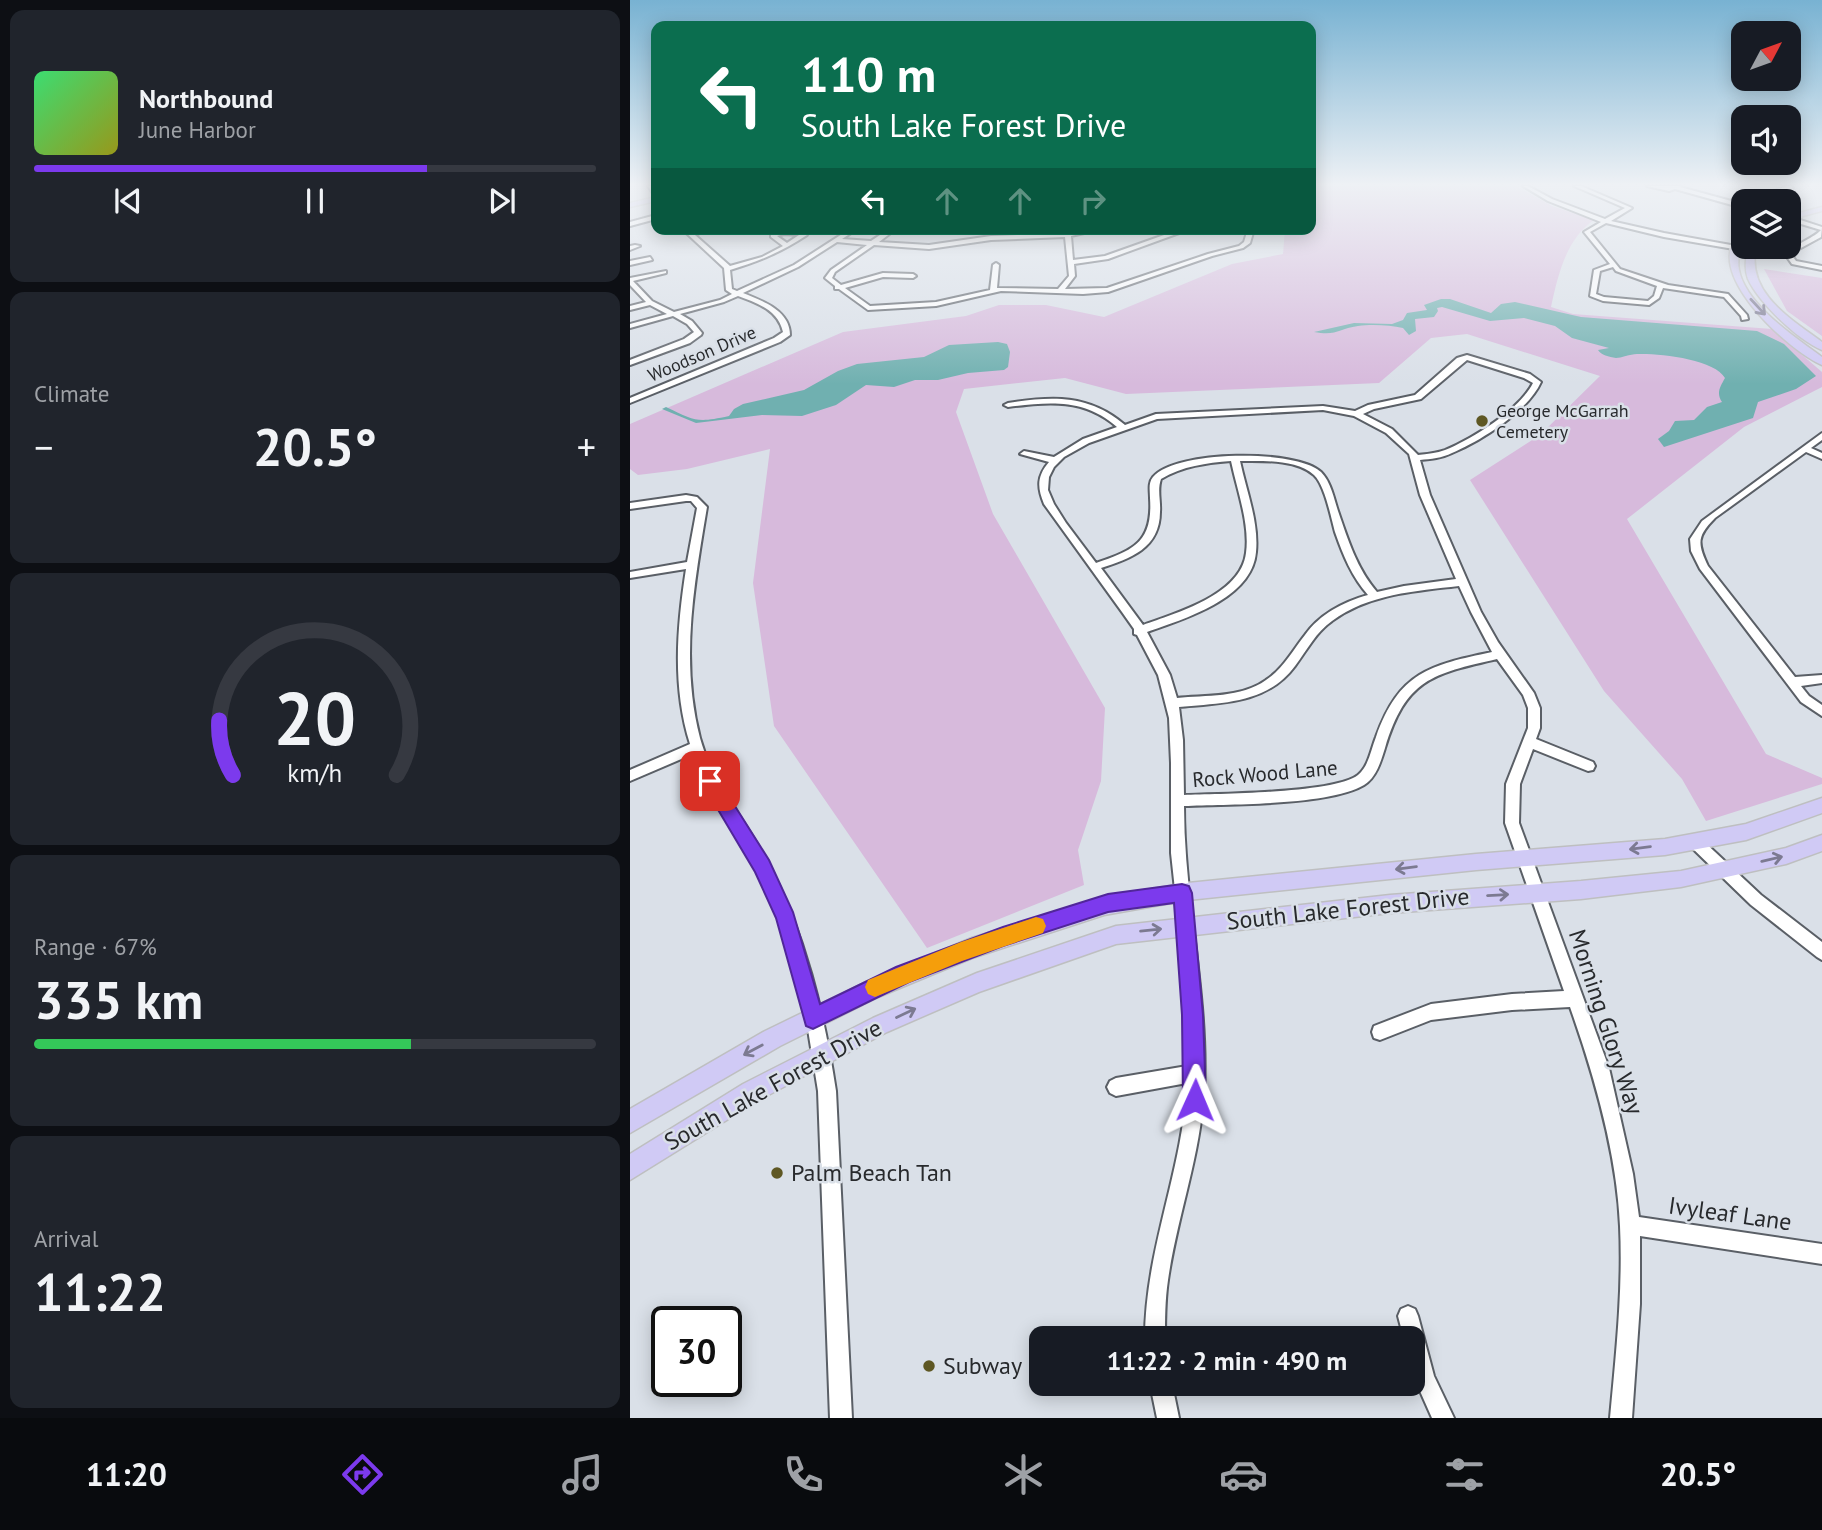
<!DOCTYPE html>
<html lang="en">
<head>
<meta charset="utf-8">
<style>
  :root { --surface:#171b24; --page:#20242c; --text:#f1f3f6; --muted:#9ea1a6; --line:#363941; --accent:#7c3aed }
  body { margin:0; font-family:"PT Sans",sans-serif; background:var(--page); color:var(--text); height:100vh; display:flex; flex-direction:column; font-size:26px; white-space:nowrap }
  * { box-sizing:border-box; margin:0 }
  p { font-size:23px; color:var(--muted) }
  .icon { flex:none; width:38px; height:38px; fill:none; stroke:currentColor; stroke-width:2; stroke-linecap:round; stroke-linejoin:round }
  .map { position:relative; flex:1; overflow:hidden }
  .sheet { display:flex; flex-direction:column; gap:10px; padding:10px; background:#0d0f14; width:630px }
  .sheet>* { flex:none }
  .banner { position:absolute; left:21px; top:21px; width:665px; height:214px; border-radius:14px; box-shadow:0 4px 18px #0003; background:#0b6e4f; color:#fff; overflow:hidden }
  .needle { width:46px; rotate:49deg }
  .controls { position:absolute; left:1101px; top:21px; display:grid; gap:14px }
  .controls a { display:grid; place-items:center; width:70px; height:70px; border-radius:14px; background:var(--surface); box-shadow:0 4px 18px #0003; font-size:35px }
  .speed { position:absolute; left:21px; top:1306px; display:flex; gap:14px; font-size:35px; font-weight:700; text-align:center }
  .speed>* { display:grid; place-content:center; width:91px; height:91px; border-radius:50%; background:var(--surface); box-shadow:0 4px 18px #0003; line-height:1 }
  .speed .limit { border:4px solid #111; border-radius:10px; background:#fff; color:#111 }
  .pin { position:absolute; display:grid; place-items:center; width:60px; height:60px; color:#fff; margin:-30px; border-radius:14px; box-shadow:0 4px 10px #0006 }
  .me { position:absolute; width:77px; margin:-38px; rotate:1deg; stroke-linejoin:round; filter:drop-shadow(0 0 5px #0008) }
  .turn { display:flex; align-items:center; gap:24px; height:147px; padding:0 35px; font-size:32px }
  .turn .icon { width:91px; height:91px; stroke-width:2.5 }
  .turn b { display:block; font-size:49px; line-height:60px }
  .lanes { display:flex; align-items:center; height:66px; padding:0 35px; background:#0003; justify-content:center; gap:35px; direction:ltr }
  .lanes .off { opacity:.35 }
  .big { font-size:52px; font-weight:800; line-height:1.1 }
  .sheet .widget { flex:1; display:flex; flex-direction:column; justify-content:center; gap:10px; min-width:0; padding:0 24px; border-radius:14px; background:var(--page) }
  .sheet .dial { align-items:center; gap:0 }
  .dial svg { height:182px; overflow:visible; fill:none; stroke:var(--line); stroke-width:7; stroke-linecap:round; text-anchor:middle }
  .dial text { fill:var(--text); stroke:none }
  .song { display:flex; align-items:center; gap:21px }
  .cover { width:84px; height:84px; border-radius:10px; background:linear-gradient(135deg,hsl(140 70% 55%),hsl(60 70% 35%)) }
  .played { height:7px; border-radius:4px; background:linear-gradient(90deg,var(--accent) 70%,var(--line) 70%) }
  .keys { display:flex; justify-content:space-around; direction:ltr }
  .heat { display:flex; justify-content:space-between; align-items:center; font-size:38px; direction:ltr }
  .charge { height:10px; border-radius:5px; background:linear-gradient(90deg,#34c759 67%,var(--line) 0) }
  .trip { position:absolute; left:399px; top:1326px; width:396px; height:70px; border-radius:14px; background:var(--surface); box-shadow:0 4px 18px #0003; font-weight:800; line-height:70px; text-align:center }
  .dock { display:flex; height:112px; justify-content:space-around; align-items:center; background:#090b0e; color:var(--muted) }
  .dock .icon { width:49px; height:49px }
  .dock .on { color:var(--accent) }
  .dock b { font-size:32px; color:var(--text) }
  main { display:flex; flex:1; min-height:0 }
  .map>svg:first-child { display:block }
</style>
</head>
<body>
<main>
<section class="sheet">
<div class="widget">
<div class="song"><i class="cover"></i><div><b>Northbound</b><p>June Harbor</p></div></div>
<div class="played"></div>
<div class="keys"><svg class="icon" aria-label="previous" viewBox="0 0 24 24"><path d="M18 5L8 12l10 7zM5 5v14"/></svg><svg class="icon" aria-label="pause" viewBox="0 0 24 24"><path d="M8 5v14M16 5v14"/></svg><svg class="icon" aria-label="next" viewBox="0 0 24 24"><path d="M6 5l10 7-10 7zM19 5v14"/></svg></div>
</div>
<div class="widget"><p>Climate</p>
<div class="heat"><a>−</a><b class="big">20.5°</b><a>+</a></div>
</div>
<div class="widget dial"><svg viewBox="0 0 100 80">
<path d="M14 69A42 42 0 1 1 86 69"/>
<path d="M14 69A42 42 0 0 1 8 45" stroke="#7c3aed"/>
<text x="50" y="56" font-size="32" font-weight="700">20</text>
<text x="50" y="72" font-size="11">km/h</text>
</svg></div>
<div class="widget"><p>Range · 67%</p><b class="big">335 km</b><div class="charge"></div></div>
<div class="widget"><p>Arrival</p><b class="big">11:22</b></div>
</section>
<div class="map">
<svg width="1192" height="1418" viewBox="0 0 1192 1418">
  <rect width="100%" height="100%" fill="#dae0e8"/>
  <!-- green -->
  <path fill="#d7badc" d="M 681,186 L 886,186 L 922,206 L 964,220 C 936,239 928,275 921,307 L 943,314 L 1142,329 L 1192,372 L 1192,387 L 1114,427 L 997,519 L 1136,754 L 1192,778 L 1192,784 L 1076,821 L 1052,779 L 974,691 L 840,480 L 910,435 L 970,376 L 837,334 L 801,338 L 749,383 L 496,394 L 435,378 L 334,389 L 326,412 L 363,514 L 475,708 L 471,781 L 448,850 L 454,885 L 297,948 L 144,726 L 123,583 L 140,449 L 57,469 L 8,475 L 0,469 L 0,424 L 213,332 L 336,316 L 369,305 L 416,305 L 474,317 L 602,264 L 653,254 L 655,229 L 681,229 Z
    M 1134,269 L 1192,278 L 1192,336 L 1157,311 Z"/>
  <!-- water -->
  <path fill="#70b0b0" d="M 811,299 L 820,299 L 861,313 L 871,304 L 885,302 L 951,317 L 1127,331 L 1154,344 L 1186,376 L 1166,389 L 1128,402 L 1123,418 L 1034,447 L 1028,439 L 1039,431 L 1045,421 L 1064,420 L 1077,407 L 1092,402 C 1086,393 1090,387 1095,378 C 1085,359 1028,353 1007,354 C 1000,354 991,358 986,358 C 979,357 971,355 968,350 L 979,348 L 942,338 L 925,326 L 894,318 L 860,321 L 812,307 L 807,308 L 808,311 L 804,317 L 785,319 L 786,331 L 779,335 L 773,328 C 760,325 741,324 728,326 C 708,329 707,336 684,332 L 724,323 L 762,324 L 773,320 L 777,313 L 797,310 L 794,305 Z
    M 368,342 L 377,344 L 380,352 L 378,367 L 374,370 L 338,373 L 308,380 L 285,380 L 264,387 L 236,385 L 206,405 L 172,416 L 132,415 L 66,423 L 32,409 L 36,407 C 65,421 67,423 99,416 L 104,409 L 113,404 L 174,390 L 208,371 L 227,364 L 294,357 L 319,345 Z"/>
  <g fill="none" stroke-linecap="round" stroke-linejoin="round">
    <defs>
      <path id="minor" d="M 18,186 L 22,186 L 26,192 L 26,198 Z
        M 893,186 L 898,186 L 922,199 L 975,219 L 995,208 L 944,186 L 951,186 L 1002,208 L 981,221 L 1034,233 L 1123,249 L 1121,252 L 1034,237 L 976,223 L 960,232 L 990,269 L 1038,285 L 1098,294 L 1117,315 L 1118,319 L 1112,320 L 1111,316 L 1094,297 L 1033,288 L 1029,298 L 1019,305 L 973,301 L 960,296 L 964,270 L 980,264 L 954,232 L 971,222 L 918,201 ZM 983,267 L 986,271 L 1027,286 L 1024,296 L 1018,301 L 974,297 L 966,294 L 970,271 Z
        M 1017,186 L 1051,186 L 1050,187 L 1105,202 L 1156,187 L 1156,186 L 1161,186 L 1163,188 L 1120,201 L 1113,201 L 1111,204 L 1113,208 L 1045,189 L 1039,191 Z
        M 26,215 L 26,219 L 0,226 L 0,222 Z
        M 1158,216 L 1192,227 L 1191,237 L 1169,249 L 1163,257 L 1166,261 L 1192,266 L 1192,270 L 1162,264 L 1157,257 C 1165,242 1180,241 1191,230 L 1158,220 Z
        M 52,229 L 59,229 L 61,232 L 80,229 L 65,235 L 100,266 L 132,257 L 153,246 L 141,237 L 141,235 L 153,230 L 177,233 L 177,235 C 151,252 130,261 100,270 L 102,289 L 107,291 L 164,265 L 220,229 L 227,229 L 212,239 L 241,241 L 259,229 L 266,229 L 249,242 L 299,245 L 361,236 L 434,233 L 435,229 L 439,229 L 440,233 L 472,229 L 441,236 L 443,260 L 475,256 L 551,229 L 560,229 L 478,259 L 444,264 L 445,276 L 435,289 L 477,288 L 578,254 L 609,246 L 614,242 L 618,229 L 624,229 L 620,243 L 613,248 L 582,256 L 478,292 L 453,294 L 371,291 L 306,306 L 238,310 L 209,289 L 205,289 L 205,286 L 195,278 L 201,270 L 237,245 L 207,242 L 168,267 L 113,293 C 133,301 160,311 160,335 L 150,342 L 0,403 L 0,398 L 144,338 L 153,332 C 148,310 127,303 108,296 L 94,302 L 50,314 L 62,321 L 72,333 L 71,335 L 60,343 L 0,365 L 0,360 L 54,339 L 64,332 L 57,324 L 43,316 L 0,328 L 0,324 L 37,314 L 20,305 L 0,310 L 0,306 L 16,302 L 0,285 L 0,278 L 36,271 L 36,273 L 3,281 L 22,301 L 44,312 L 90,300 L 102,294 L 96,290 L 94,268 ZM 154,234 L 169,235 L 157,243 L 147,236 ZM 435,237 L 439,276 L 428,289 L 367,288 L 369,265 L 366,263 L 363,265 L 360,290 L 306,302 L 240,306 L 215,288 L 253,277 L 283,278 L 286,276 L 283,274 L 253,273 L 211,285 L 202,278 L 205,272 L 244,245 L 299,249 L 361,240 Z
        M 5,245 L 10,246 L 0,250 L 0,246 Z
        M 20,257 L 22,260 L 0,265 L 0,261 Z
        M 837,355 L 900,374 L 911,382 C 898,411 851,441 822,453 C 812,458 801,459 790,460 L 800,495 L 851,612 L 868,642 L 904,693 L 910,708 L 910,728 L 906,739 L 963,762 L 965,766 L 963,770 L 958,771 L 903,749 L 890,784 L 889,823 L 979,1068 L 1003,1174 L 1009,1217 L 1192,1244 L 1192,1264 L 1010,1236 L 1010,1304 L 1002,1418 L 980,1418 C 986,1354 993,1290 990,1226 C 987,1153 964,1075 940,1007 L 882,1010 L 801,1020 L 750,1040 L 744,1038 L 742,1032 L 744,1026 L 801,1004 L 882,994 L 934,991 L 875,823 L 876,784 L 898,728 L 898,708 L 893,695 L 867,659 C 802,674 776,679 755,748 C 751,761 746,778 734,785 C 698,806 598,804 554,806 C 554,902 579,996 574,1092 C 570,1157 547,1217 538,1280 C 535,1300 535,1319 535,1339 L 515,1339 C 515,1249 553,1171 557,1083 L 486,1096 L 480,1093 L 477,1087 L 480,1081 L 486,1078 L 557,1066 L 554,973 L 541,853 L 541,763 L 539,718 L 528,675 L 507,635 L 504,634 L 504,629 L 492,612 L 414,504 C 407,487 407,476 419,462 L 390,454 L 394,451 L 424,457 L 453,439 L 487,427 C 454,398 419,402 378,407 L 374,405 L 378,403 C 422,396 459,394 495,425 L 526,414 L 693,406 L 725,411 L 738,405 L 785,395 L 827,358 ZM 837,360 L 894,378 L 903,383 C 890,409 842,439 815,450 C 807,453 797,454 788,455 L 762,429 L 733,414 L 744,409 L 791,399 ZM 693,410 L 724,416 L 756,433 L 779,454 L 790,495 L 826,579 L 774,586 L 747,592 C 727,569 718,540 708,511 C 704,499 701,482 691,472 C 667,449 545,450 523,477 C 518,483 520,491 520,498 C 523,542 504,550 466,563 L 436,523 L 424,504 L 418,490 L 419,477 L 424,467 L 434,457 L 459,443 L 527,419 ZM 601,461 C 607,490 620,524 616,553 C 611,595 546,613 513,625 L 471,568 C 500,559 530,548 530,512 C 531,501 527,490 531,479 C 553,466 576,463 601,461 ZM 610,461 C 632,461 666,459 684,475 C 695,485 701,518 705,532 C 713,555 722,577 738,595 C 713,602 690,614 675,635 C 663,650 653,669 636,680 C 611,698 576,695 547,698 L 540,675 L 517,632 C 554,619 622,599 626,552 C 629,522 616,490 610,461 ZM 829,586 L 841,612 L 862,652 C 800,665 769,672 746,737 C 741,749 739,766 728,775 C 706,793 588,794 554,795 L 553,740 L 549,707 C 592,703 637,704 665,666 C 677,650 686,632 702,621 C 738,594 786,591 829,586 Z
        M 1192,433 L 1192,440 L 1181,448 L 1192,453 L 1192,459 L 1176,452 L 1085,518 C 1067,536 1067,543 1078,566 L 1165,677 L 1192,675 L 1192,683 L 1171,686 L 1179,696 L 1192,705 L 1192,716 L 1171,702 L 1070,569 L 1061,551 L 1060,539 L 1072,521 Z
        M 56,495 L 67,497 L 77,507 C 64,584 50,661 70,738 C 83,785 116,821 138,863 C 175,934 194,1012 206,1091 L 222,1418 L 200,1418 L 188,1091 L 174,1005 L 159,948 L 139,895 L 119,856 L 80,793 L 63,754 L 0,781 L 0,770 L 60,744 C 42,687 47,627 56,569 L 0,578 L 0,572 L 57,562 L 67,508 L 61,501 L 56,501 L 0,509 L 0,503 Z
        M 1064,835 L 1069,837 L 1131,895 L 1192,942 L 1192,960 L 1187,957 L 1121,905 L 1059,845 L 1057,841 L 1059,837 Z
        M 778,1306 L 785,1309 L 788,1316 L 804,1376 L 824,1418 L 802,1418 L 782,1373 L 782,1339 L 774,1339 L 768,1316 L 771,1309 Z
        M 520,1384 L 542,1384 L 549,1418 L 527,1418 Z"/>
      <path id="major" d="M 26,197 L 26,201 L 0,207 L 0,203 Z
        M 1192,207 L 1192,211 L 1158,220 L 1158,216 Z
        M 1113,232 C 1113,245 1106,256 1109,270 C 1116,305 1165,337 1192,357 L 1192,365 C 1160,352 1065,267 1113,232 Z
        M 1118,247 L 1126,247 C 1116,293 1160,318 1192,342 L 1192,350 C 1168,340 1129,303 1118,279 C 1114,268 1116,258 1118,247 Z
        M 1192,798 L 1192,813 L 1116,840 L 1035,855 L 846,870 L 558,900 L 474,915 L 342,958 L 248,997 L 150,1046 L 0,1133 L 0,1109 L 135,1031 L 234,983 L 342,938 L 474,897 L 558,883 L 846,854 L 1035,839 L 1116,824 Z
        M 1192,835 L 1192,851 L 1156,864 L 1051,887 L 951,899 L 760,913 L 486,944 L 349,992 L 257,1032 L 129,1100 L 0,1180 L 0,1154 L 113,1084 L 243,1018 L 347,973 L 486,926 L 760,895 L 951,881 L 1051,871 L 1156,848 Z"/>
    </defs>
    <!-- minor casing -->
    <use href="#minor" stroke="#5a5f66" stroke-width="4"/>
    <!-- major casing -->
    <use href="#major" stroke="#bebfc0" stroke-width="3"/>
    <!-- minor -->
    <use href="#minor" fill="#fff" fill-rule="evenodd"/>
    <!-- major -->
    <use href="#major" fill="#d0caf5" fill-rule="evenodd"/>
  </g>
  <!-- one-way arrows -->
  <defs><path id="oneway-shaft" d="M-6 0H5M1.5-3L5.5 0L1.5 3" fill="none" stroke-width="1.6" stroke-linecap="round" stroke-linejoin="round" transform="scale(1.75)"/></defs>
  <g stroke="#7c7a91">
    <use href="#oneway-shaft" transform="translate(1128 307) rotate(47)"/>
    <use href="#oneway-shaft" transform="translate(1010 848) rotate(173)"/>
    <use href="#oneway-shaft" transform="translate(1142 859) rotate(-13)"/>
    <use href="#oneway-shaft" transform="translate(776 868) rotate(173)"/>
    <use href="#oneway-shaft" transform="translate(868 895) rotate(-3)"/>
    <use href="#oneway-shaft" transform="translate(521 930) rotate(-6)"/>
    <use href="#oneway-shaft" transform="translate(276 1013) rotate(-25)"/>
    <use href="#oneway-shaft" transform="translate(123 1050) rotate(152)"/>
  </g>
  <!-- sky -->
  <linearGradient id="sky" x2="0" y2="1"><stop stop-color="#78b2d2"/><stop offset="0.48" stop-color="#eef1f5"/><stop offset="1" stop-color="#eef1f5" stop-opacity="0"/></linearGradient>
  <rect width="1192" height="384" fill="url(#sky)"/>
  <!-- route -->
  <path fill="#7c3aed" stroke="#51269a" stroke-width="2" d="M 80,774 L 86,776 L 139,860 L 163,912 L 190,1004 L 266,967 L 373,927 L 478,894 L 552,884 L 559,886 L 562,893 L 573,1015 L 576,1100 L 573,1108 L 565,1111 L 557,1108 L 553,1100 L 552,1015 L 544,903 L 478,912 L 373,946 L 279,982 L 183,1029 L 176,1026 L 146,918 L 125,872 L 71,781 L 74,776 Z"/>
  <!-- slow -->
  <path fill="#f59e0b" d="M 406,917 L 413,919 L 416,926 L 413,933 L 332,961 L 245,997 L 238,994 L 235,987 L 238,980 L 331,942 Z"/>
  <!-- markers -->
  <g fill="#5e5723" stroke="#dae0e8" stroke-width="2.5">
    <circle cx="852" cy="421" r="7"/>
    <circle cx="147" cy="1173" r="7"/>
    <circle cx="299" cy="1366" r="7"/>
  </g>
  <g text-anchor="middle" stroke-width="5" stroke-linejoin="round" paint-order="stroke">
    <!-- far-street labels -->
    <g font-size="18" fill="#282a2d" stroke="#dae0e8">
      <text transform="translate(72 354) rotate(-23)" y="6">Woodson Drive</text>
    </g>
    <!-- far-poi labels -->
    <g font-size="18" fill="#282a2d" stroke="#dae0e8" text-anchor="start">
      <text x="866" y="417">George McGarrah<tspan x="866" dy="21">Cemetery</tspan></text>
    </g>
    <!-- street labels -->
    <g font-size="21" fill="#282a2d" stroke="#dae0e8">
      <text transform="translate(635 774) rotate(-5)" y="7">Rock Wood Lane</text>
    </g>
    <!-- near-street labels -->
    <g font-size="24" fill="#282a2d" stroke="#dae0e8">
      <text transform="translate(718 909) rotate(-6)" y="8">South Lake Forest Drive</text>
      <text transform="translate(976 1022) rotate(72)" y="8">Morning Glory Way</text>
      <text transform="translate(143 1085) rotate(-29)" y="8">South Lake Forest Drive</text>
      <text transform="translate(1100 1214) rotate(8)" y="8">Ivyleaf Lane</text>
    </g>
    <!-- near-poi labels -->
    <g font-size="24" fill="#282a2d" stroke="#dae0e8" text-anchor="start">
      <text x="161" y="1181">Palm Beach Tan</text>
      <text x="313" y="1374">Subway</text>
    </g>
  </g>
</svg>
<div class="controls">
<a><svg class="needle" viewBox="-14 -14 28 28"><path d="M0-13l5 13h-10z" fill="#e53935"/><path d="M0 13l5-13h-10z" fill="#9ea1a6"/></svg></a>
<a><svg class="icon" aria-label="sound" viewBox="0 0 24 24"><path d="M4 9h4l5-4v14l-5-4H4zM17 9q2 3 0 6"/></svg></a>
<a><svg class="icon" aria-label="layers" viewBox="0 0 24 24"><path d="M12 4l9 5-9 5-9-5zM3 14l9 5 9-5"/></svg></a>
</div>
<div class="speed"><div class="limit">30</div></div>
<div class="pin" style="left:80px;top:781px;background:#d93025"><svg class="icon" aria-label="arrive" viewBox="0 0 24 24"><path d="M6 21V4h12l-3 4 3 4H6"/></svg></div>
<svg class="me" style="left:565px;top:1100px" viewBox="-20 -20 40 40"><path d="M0-17L14 15 0 8-14 15z" fill="#7c3aed" stroke="#fff" stroke-width="4"/></svg>
<div class="trip">11:22 · 2 min · 490 m</div>
<div class="banner">
<div class="turn"><svg class="icon" aria-label="left" viewBox="0 0 24 24"><path d="M17 20v-9H6M10 6l-5 5 5 5"/></svg><div><b>110 m</b>South Lake Forest Drive</div></div>
<div class="lanes"><svg class="icon" aria-label="left" viewBox="0 0 24 24"><path d="M17 20v-9H6M10 6l-5 5 5 5"/></svg><svg class="icon off" aria-label="ahead" viewBox="0 0 24 24"><path d="M12 20V5M6 11l6-6 6 6"/></svg><svg class="icon off" aria-label="ahead" viewBox="0 0 24 24"><path d="M12 20V5M6 11l6-6 6 6"/></svg><svg class="icon off" aria-label="right" viewBox="0 0 24 24"><path d="M7 20v-9h11M14 6l5 5-5 5"/></svg></div>
</div>
</div>
</main>
<nav class="dock">
<b>11:20</b>
<svg class="icon on" aria-label="directions" viewBox="0 0 24 24"><path d="M12 3l9 9-9 9-9-9zM9 14v-3h6M13 9l2 2-2 2"/></svg>
<svg class="icon" aria-label="music" viewBox="0 0 24 24"><path d="M9 18V5l10-2v13"/><circle cx="6" cy="18" r="3"/><circle cx="16" cy="16" r="3"/></svg>
<svg class="icon" aria-label="phone" viewBox="0 0 24 24"><path d="M5 4h4l2 5-3 2q2 4 5 5l2-3 5 2v4C11 20 4 13 5 4z"/></svg>
<svg class="icon" aria-label="climate" viewBox="0 0 24 24"><path d="M12 3v18M4 7l16 10M4 17L20 7"/></svg>
<svg class="icon" aria-label="car" viewBox="0 0 24 24"><path d="M5 17H2v-5l4-1 3-4h7l3 4 3 1v5h-3M9 17h6M6 11h13"/><circle cx="7" cy="17" r="2"/><circle cx="17" cy="17" r="2"/></svg>
<svg class="icon" aria-label="filters" viewBox="0 0 24 24"><path d="M4 7h16M4 17h16"/><circle cx="9" cy="7" r="2"/><circle cx="15" cy="17" r="2"/></svg>
<b>20.5°</b>
</nav>
</body>
</html>
